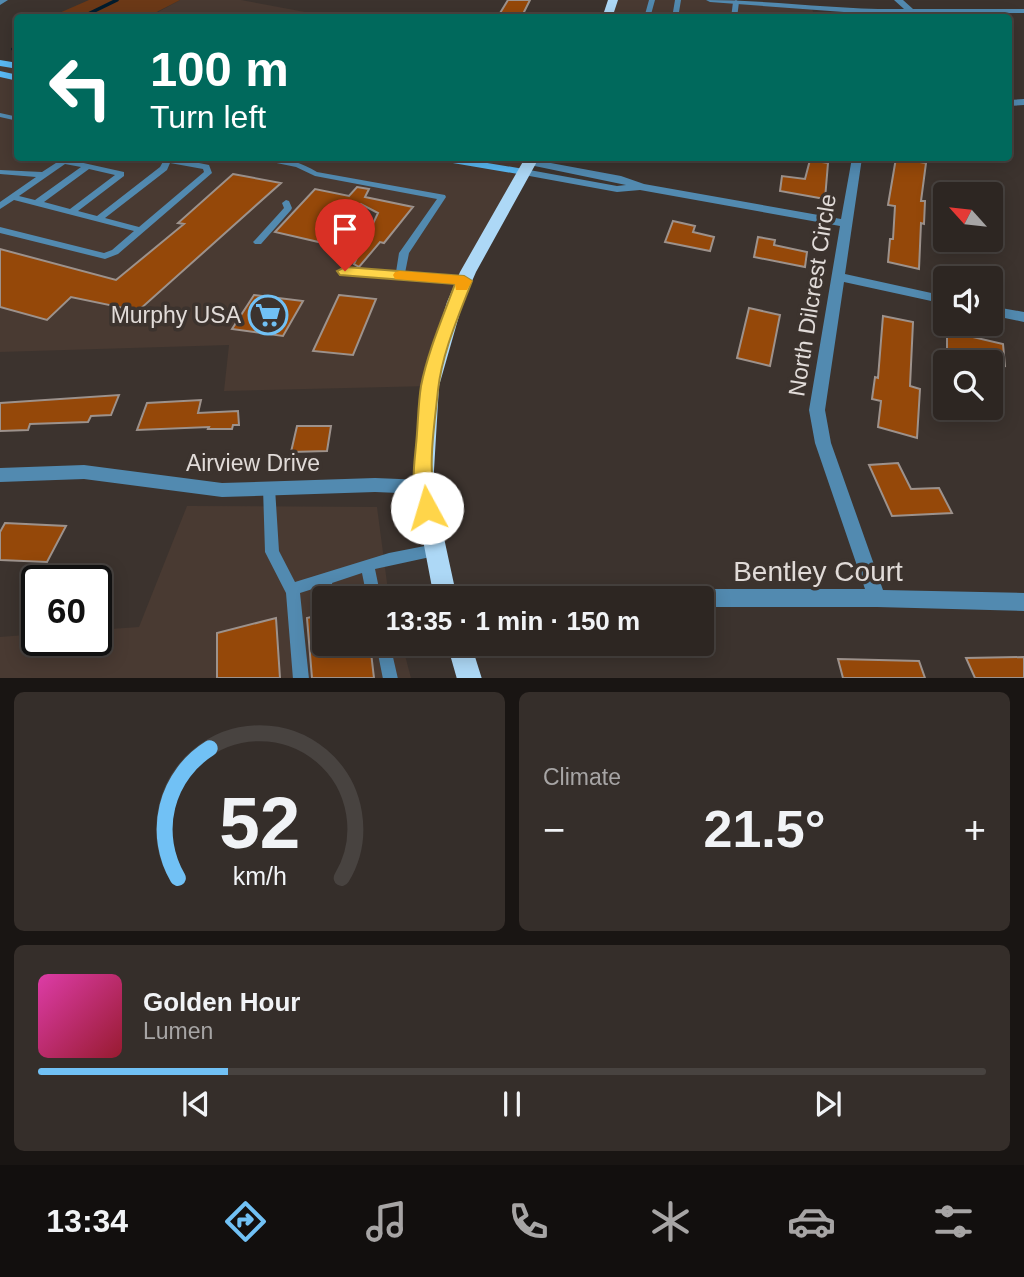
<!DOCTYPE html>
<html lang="en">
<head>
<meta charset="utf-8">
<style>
  :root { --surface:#2d2622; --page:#352e2a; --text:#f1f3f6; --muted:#a7a5a5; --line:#484340; --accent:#71c1f5 }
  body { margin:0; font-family:Arial,sans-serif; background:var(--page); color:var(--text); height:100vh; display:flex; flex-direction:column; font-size:26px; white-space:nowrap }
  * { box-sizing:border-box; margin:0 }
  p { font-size:23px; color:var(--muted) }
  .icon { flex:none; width:38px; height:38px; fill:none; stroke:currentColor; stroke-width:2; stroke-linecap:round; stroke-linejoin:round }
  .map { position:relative; height:678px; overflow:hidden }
  .panel { display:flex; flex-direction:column; gap:14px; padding:14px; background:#191513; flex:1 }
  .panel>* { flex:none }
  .top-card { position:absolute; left:14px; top:14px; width:998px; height:147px; border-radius:7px; box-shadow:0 4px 18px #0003,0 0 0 2px var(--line); background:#00695c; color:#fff; overflow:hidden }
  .needle { width:46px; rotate:297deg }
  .controls { position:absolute; left:933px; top:182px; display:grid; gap:14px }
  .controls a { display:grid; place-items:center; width:70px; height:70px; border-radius:7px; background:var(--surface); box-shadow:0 4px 18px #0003,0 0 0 2px var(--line); font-size:35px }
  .speed { position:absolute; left:21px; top:565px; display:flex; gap:14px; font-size:35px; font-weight:700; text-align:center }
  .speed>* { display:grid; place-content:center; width:91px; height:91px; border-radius:50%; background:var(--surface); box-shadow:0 4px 18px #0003,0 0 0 2px var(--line); line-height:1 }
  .speed .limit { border:4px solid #111; border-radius:10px; background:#fff; color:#111 }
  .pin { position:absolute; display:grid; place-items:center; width:60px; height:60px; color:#fff; margin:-72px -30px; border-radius:50% 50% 50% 0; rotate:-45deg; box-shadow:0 0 7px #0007 }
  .pin .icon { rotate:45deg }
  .me { position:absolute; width:77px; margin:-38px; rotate:354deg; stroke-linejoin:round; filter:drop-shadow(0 0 5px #0008) }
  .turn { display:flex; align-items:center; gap:24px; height:147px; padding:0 21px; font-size:32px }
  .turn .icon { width:91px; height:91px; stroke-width:2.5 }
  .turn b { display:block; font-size:49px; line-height:60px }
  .big { font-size:52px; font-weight:800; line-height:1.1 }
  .panel .card { flex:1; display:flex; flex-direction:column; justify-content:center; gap:10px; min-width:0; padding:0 24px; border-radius:10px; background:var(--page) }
  .panel .dial { align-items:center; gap:0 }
  .dial svg { height:182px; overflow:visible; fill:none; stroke:var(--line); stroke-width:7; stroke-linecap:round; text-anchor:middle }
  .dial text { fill:var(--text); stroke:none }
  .song { display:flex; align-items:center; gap:21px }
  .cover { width:84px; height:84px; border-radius:10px; background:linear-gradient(135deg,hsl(320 70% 55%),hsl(350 70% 35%)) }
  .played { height:7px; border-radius:4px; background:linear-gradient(90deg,var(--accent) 20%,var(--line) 20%) }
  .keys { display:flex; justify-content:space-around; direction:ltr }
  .heat { display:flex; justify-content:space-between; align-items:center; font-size:38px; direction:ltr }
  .panel .tiles { flex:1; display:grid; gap:14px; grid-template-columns:1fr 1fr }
  .card:last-child { grid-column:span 2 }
  .trip { position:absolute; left:312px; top:586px; width:402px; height:70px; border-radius:7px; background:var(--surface); box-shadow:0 4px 18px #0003,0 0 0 2px var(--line); font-weight:800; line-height:70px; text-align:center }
  .tab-bar { display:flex; height:112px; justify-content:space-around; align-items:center; background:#120f0e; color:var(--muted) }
  .tab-bar .icon { width:49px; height:49px }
  .tab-bar .on { color:var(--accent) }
  .tab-bar b { font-size:32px; color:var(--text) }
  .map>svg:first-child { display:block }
</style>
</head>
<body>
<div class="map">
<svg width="1024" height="679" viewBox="0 0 1024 679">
  <rect width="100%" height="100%" fill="#3c332e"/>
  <!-- built -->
  <path fill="#493a32" d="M 180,0 L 241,0 L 332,17 L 147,18 Z
    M 613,0 L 730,0 L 812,9 L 815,17 L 605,18 Z
    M 0,66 L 17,66 L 18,158 L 532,158 L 491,230 L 430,386 L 224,391 L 229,345 L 0,352 Z
    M 187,506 L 377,507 L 389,598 L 324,598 L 324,644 L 402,644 L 411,678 L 0,679 L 0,637 L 37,634 L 37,640 L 96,640 L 96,630 L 139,627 Z"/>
  <!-- green -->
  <path fill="#6c3917" d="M 89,0 L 180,0 L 147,17 L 50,17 Z"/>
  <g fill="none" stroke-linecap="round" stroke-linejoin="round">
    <!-- stream -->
    <path stroke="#001c2d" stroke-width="3.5" d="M 80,18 L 117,0
      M 13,49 L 18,47"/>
  </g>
  <!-- building -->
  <path fill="#954809" stroke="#9d928c" stroke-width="2" d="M 508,0 L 530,0 L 521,18 L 497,18 Z
    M 896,158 L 926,163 L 921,201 L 925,201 L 924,224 L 921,223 L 919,269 L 888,262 L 890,239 L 893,239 L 895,206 L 888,205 Z
    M 810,160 L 828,163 L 825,199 L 780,191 L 782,176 L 805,179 Z
    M 233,174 L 281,183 L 138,311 L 71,297 L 47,320 L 0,307 L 0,249 L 116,280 L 184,224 L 178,223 Z
    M 357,187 L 369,189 L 365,197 L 413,207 L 384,243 L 380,242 L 359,267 L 354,264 L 378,213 L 361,204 L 336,246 L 275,232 L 315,189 L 349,196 Z
    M 673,221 L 695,226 L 693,232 L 714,237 L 710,251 L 665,242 Z
    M 758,237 L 775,240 L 774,245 L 807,252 L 805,267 L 754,257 Z
    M 254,295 L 303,301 L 283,336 L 232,329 Z
    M 339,295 L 376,299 L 353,355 L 313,351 Z
    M 749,308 L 780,315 L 770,366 L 737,358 Z
    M 883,316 L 913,322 L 910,386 L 920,389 L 917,438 L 878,427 L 881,401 L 872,399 L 875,377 L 878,378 Z
    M 947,331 L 1003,344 L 1005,366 L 947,353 Z
    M 119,395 L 111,415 L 91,416 L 88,422 L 30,424 L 28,430 L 0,431 L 0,403 Z
    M 201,400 L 198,413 L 238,411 L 239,425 L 233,425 L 232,429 L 208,429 L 209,427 L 137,430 L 147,403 Z
    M 297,426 L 331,426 L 327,451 L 291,452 Z
    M 898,463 L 911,489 L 939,488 L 952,513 L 892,516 L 869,465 Z
    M 5,523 L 66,526 L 47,562 L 0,560 L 0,532 Z
    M 324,614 L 324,644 L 370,644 L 374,678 L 312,678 L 307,618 Z
    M 276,618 L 280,678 L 217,678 L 217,633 Z
    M 1024,657 L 1024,678 L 975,678 L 966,658 Z
    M 838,659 L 919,661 L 925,678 L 843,678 Z"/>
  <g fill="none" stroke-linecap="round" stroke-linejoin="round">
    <!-- service -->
    <path fill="#528ab0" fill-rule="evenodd" d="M 0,0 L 8,0 L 0,5 Z
      M 649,0 L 655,0 L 650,18 L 644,18 Z
      M 675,0 L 681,0 L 678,18 L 672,18 Z
      M 736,0 L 739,2 L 737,18 L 731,18 L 733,2 Z
      M 0,113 L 18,117 L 18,121 L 0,117 Z
      M 57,158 L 70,158 L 70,160 L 124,172 L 124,176 L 78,211 L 97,216 L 160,167 L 165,158 L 174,158 L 209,165 L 212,173 L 118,254 L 105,259 L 0,233 L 0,227 L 104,253 L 112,250 L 134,231 L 14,200 L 0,209 L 0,202 L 36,177 L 0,174 L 0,170 L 42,172 L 59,161 ZM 170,163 L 203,169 L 204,172 L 139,227 L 105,218 L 167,170 ZM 65,164 L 81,167 L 35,200 L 19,196 ZM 89,169 L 115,175 L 70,209 L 44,202 Z
      M 261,158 C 281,156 300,162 317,172 L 445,195 L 446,197 L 409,253 L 405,273 L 464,277 L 469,280 L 464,283 L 342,274 L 340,272 L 342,270 L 345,269 L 396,272 L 399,253 L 437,199 L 315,176 L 296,167 L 262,160 Z
      M 286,200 L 289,201 L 292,208 L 291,210 L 261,244 L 255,244 L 253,242 L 255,240 L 284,208 L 282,203 Z
      M 269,483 L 273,484 L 275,488 L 279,551 L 295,582 L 389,553 L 435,544 L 440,546 L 442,550 L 440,554 L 435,556 L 375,569 L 381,598 L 367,598 L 362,573 L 332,583 L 335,598 L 324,598 L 324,603 L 321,598 L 319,587 L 300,593 L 309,679 L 293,679 L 286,593 L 265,552 L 263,488 L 265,484 Z
      M 376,644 L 390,644 L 398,679 L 383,679 Z"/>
    <!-- minor -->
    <path fill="#528ab0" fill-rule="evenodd" d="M 706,0 C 772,0 838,10 904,9 L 894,0 L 903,0 L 913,9 L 1024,9 L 1024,13 L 871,14 L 710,2 Z
      M 1024,99 L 1024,105 L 1008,106 L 1008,100 Z
      M 852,158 L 862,158 L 845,274 L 945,296 L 945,304 L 844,282 L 825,410 L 831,443 L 883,590 L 1024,593 L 1024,611 L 877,607 L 702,607 L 702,598 L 436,598 L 438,592 L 445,589 L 865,589 L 815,443 L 809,410 L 840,226 L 640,190 L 617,192 L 524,175 L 519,172 L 524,169 L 617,186 L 626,185 L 525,164 L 524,162 L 529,159 L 621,176 L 644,184 L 841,219 Z
      M 990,306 L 1024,312 L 1024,322 L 990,315 Z
      M 84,465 L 222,483 L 375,478 L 423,480 L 429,482 L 431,487 L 429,492 L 423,494 L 375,492 L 222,497 L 84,479 L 0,482 L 0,468 Z"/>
    <!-- secondary -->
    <path fill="#5abaf5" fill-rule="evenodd" d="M 0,60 L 18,63 L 18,69 L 0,66 Z
      M 0,71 L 18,75 L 18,81 L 0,77 Z
      M 436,158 L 457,158 L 524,169 L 529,172 L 524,175 L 441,161 Z
      M 505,158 L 523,158 L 534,162 L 529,165 Z"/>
    <!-- primary -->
    <path fill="#add8f6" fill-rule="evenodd" d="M 608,0 L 618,0 L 612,18 L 602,18 Z
      M 525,158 L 539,158 L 476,272 L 463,302 L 439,386 L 433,487 L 457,598 L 434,598 L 413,487 L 421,386 L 447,302 L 460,272 Z
      M 447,644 L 471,644 L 482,679 L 457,679 Z"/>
  </g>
  <!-- route -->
  <path fill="#ffd54a" stroke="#a68a30" stroke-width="2" d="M 345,267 L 464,276 L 472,281 C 459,315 442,353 438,390 C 435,421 429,456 433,488 C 434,497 439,505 434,514 L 427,516 L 420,514 C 410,493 414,467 416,445 C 418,426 418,405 421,386 C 428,351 443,317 455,284 L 340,275 L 337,271 Z"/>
  <!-- slow -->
  <path fill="#f59e0b" d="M 400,271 L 464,276 L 472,281 L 467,290 L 456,290 L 455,284 L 395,279 L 393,275 L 395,272 Z"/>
  <!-- icons -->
  <defs>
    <symbol id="supermarket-ring" viewBox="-11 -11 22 22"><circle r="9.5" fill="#3c332e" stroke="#71c1f5" stroke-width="1.5"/><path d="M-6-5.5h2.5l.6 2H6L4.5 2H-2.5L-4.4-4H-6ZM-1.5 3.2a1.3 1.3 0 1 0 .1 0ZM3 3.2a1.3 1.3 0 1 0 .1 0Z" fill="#71c1f5"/></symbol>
  </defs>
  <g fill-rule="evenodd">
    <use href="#supermarket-ring" x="246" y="293" width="44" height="44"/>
  </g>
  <g text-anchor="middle" stroke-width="7" stroke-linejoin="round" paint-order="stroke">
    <!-- street labels -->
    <g font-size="23" fill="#e1dbd8" stroke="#3c332e">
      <text transform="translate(812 295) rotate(-81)" y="8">North Dilcrest Circle</text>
      <text x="253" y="471">Airview Drive</text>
    </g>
    <!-- poi labels -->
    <g font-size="23" fill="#e1dbd8" stroke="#3c332e" text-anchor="end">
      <text x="241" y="323">Murphy USA</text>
    </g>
    <!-- near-street labels -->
    <g font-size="28" fill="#e1dbd8" stroke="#3c332e">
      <text x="818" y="581">Bentley Court</text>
    </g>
  </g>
</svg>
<div class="controls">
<a><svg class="needle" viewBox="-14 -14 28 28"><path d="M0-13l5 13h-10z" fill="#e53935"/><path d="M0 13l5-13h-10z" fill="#a7a5a5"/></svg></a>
<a><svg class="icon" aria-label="sound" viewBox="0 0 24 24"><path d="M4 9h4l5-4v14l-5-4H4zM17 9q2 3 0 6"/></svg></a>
<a><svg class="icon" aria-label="search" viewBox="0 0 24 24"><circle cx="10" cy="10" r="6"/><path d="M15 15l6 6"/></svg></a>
</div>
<div class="speed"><div class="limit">60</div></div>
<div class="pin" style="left:345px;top:271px;background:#d93025"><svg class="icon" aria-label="arrive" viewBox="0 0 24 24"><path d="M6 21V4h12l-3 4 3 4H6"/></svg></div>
<svg class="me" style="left:427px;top:508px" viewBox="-20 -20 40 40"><circle r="19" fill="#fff"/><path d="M0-13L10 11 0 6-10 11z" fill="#ffd54a"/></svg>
<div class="trip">13:35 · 1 min · 150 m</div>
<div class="top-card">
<div class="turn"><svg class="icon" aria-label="left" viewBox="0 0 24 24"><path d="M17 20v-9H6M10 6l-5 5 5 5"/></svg><div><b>100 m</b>Turn left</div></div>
</div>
</div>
<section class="panel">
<div class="tiles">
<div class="card dial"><svg viewBox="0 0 100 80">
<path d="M14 69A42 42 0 1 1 86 69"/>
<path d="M14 69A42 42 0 0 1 28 12" stroke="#71c1f5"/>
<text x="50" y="56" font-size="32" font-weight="700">52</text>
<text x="50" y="72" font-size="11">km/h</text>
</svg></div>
<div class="card"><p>Climate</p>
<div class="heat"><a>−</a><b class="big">21.5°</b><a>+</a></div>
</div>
<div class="card">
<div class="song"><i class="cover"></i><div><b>Golden Hour</b><p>Lumen</p></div></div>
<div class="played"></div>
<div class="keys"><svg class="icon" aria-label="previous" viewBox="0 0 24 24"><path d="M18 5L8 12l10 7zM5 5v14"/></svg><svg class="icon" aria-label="pause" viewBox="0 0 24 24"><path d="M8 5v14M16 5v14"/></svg><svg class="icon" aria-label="next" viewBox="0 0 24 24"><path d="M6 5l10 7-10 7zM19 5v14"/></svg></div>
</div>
</div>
</section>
<nav class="tab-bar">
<b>13:34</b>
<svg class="icon on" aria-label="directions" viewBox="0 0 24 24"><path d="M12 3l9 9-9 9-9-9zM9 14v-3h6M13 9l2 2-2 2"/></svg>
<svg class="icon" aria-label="music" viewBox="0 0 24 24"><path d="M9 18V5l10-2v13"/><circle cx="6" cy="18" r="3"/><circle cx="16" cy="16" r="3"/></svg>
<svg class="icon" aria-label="phone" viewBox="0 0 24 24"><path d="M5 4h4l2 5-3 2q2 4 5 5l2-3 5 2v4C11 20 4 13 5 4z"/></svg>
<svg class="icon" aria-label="climate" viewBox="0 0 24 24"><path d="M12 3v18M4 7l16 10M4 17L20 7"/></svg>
<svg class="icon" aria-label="car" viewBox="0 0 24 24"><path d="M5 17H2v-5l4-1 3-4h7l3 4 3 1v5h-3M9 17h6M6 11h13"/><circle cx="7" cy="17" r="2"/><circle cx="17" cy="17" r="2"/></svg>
<svg class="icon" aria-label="filters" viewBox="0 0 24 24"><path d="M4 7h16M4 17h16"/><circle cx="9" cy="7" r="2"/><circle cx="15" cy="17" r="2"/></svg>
</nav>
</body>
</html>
